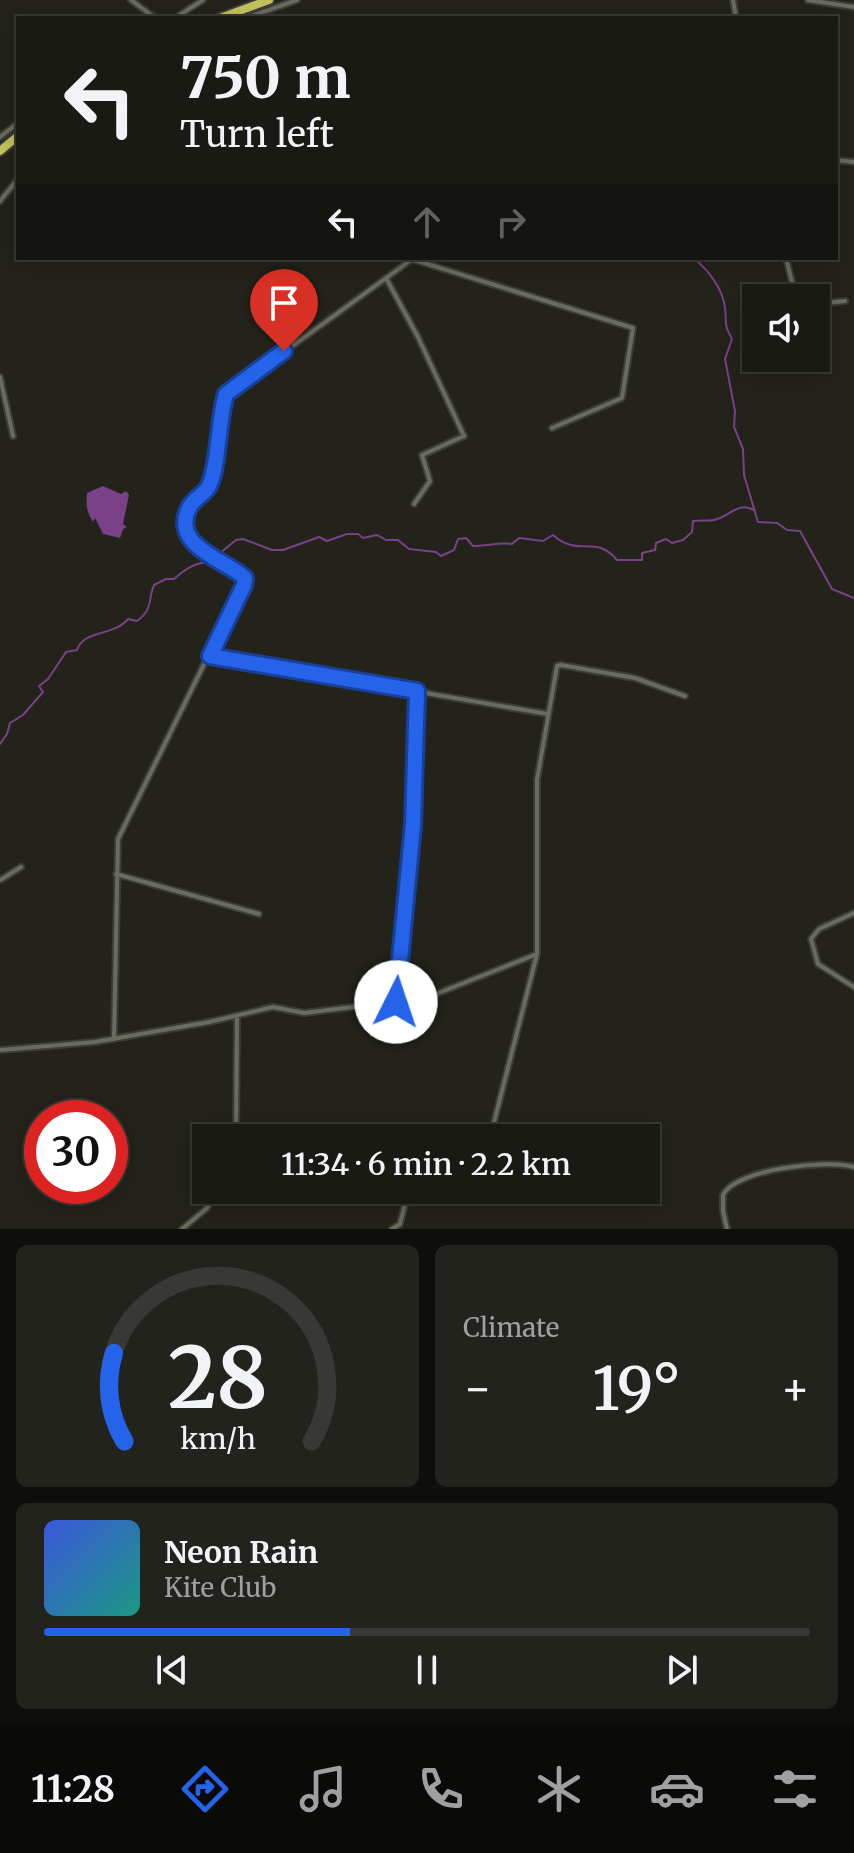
<!DOCTYPE html>
<html lang="en">
<head>
<meta charset="utf-8">
<style>
  :root { --surface:#1a1a14; --page:#23231d; --text:#f1f3f6; --muted:#9fa1a0; --line:#383834; --accent:#2563eb }
  body { margin:0; font-family:Merriweather,serif; background:var(--page); color:var(--text); height:100vh; display:flex; flex-direction:column; font-size:30px; white-space:nowrap }
  * { box-sizing:border-box; margin:0 }
  p { font-size:26px; color:var(--muted) }
  .icon { flex:none; width:44px; height:44px; fill:none; stroke:currentColor; stroke-width:2; stroke-linecap:round; stroke-linejoin:round }
  .map { position:relative; height:1229px; overflow:hidden }
  .panel { display:flex; flex-direction:column; gap:16px; padding:16px; background:#0e0e0b; flex:1 }
  .panel>* { flex:none }
  .guide { position:absolute; left:16px; top:16px; width:822px; height:244px; border-radius:0px; box-shadow:0 4px 20px #0003,0 0 0 2px var(--line); background:#1a1a14; color:var(--text); overflow:hidden }
  .tools { position:absolute; left:742px; top:284px; display:grid; gap:16px }
  .tools a { display:grid; place-items:center; width:88px; height:88px; border-radius:0px; background:var(--surface); box-shadow:0 4px 20px #0003,0 0 0 2px var(--line); font-size:40px }
  .speed { position:absolute; left:24px; top:1100px; display:flex; gap:16px; font-size:40px; font-weight:700; text-align:center }
  .speed>* { display:grid; place-content:center; width:104px; height:104px; border-radius:50%; background:var(--surface); box-shadow:0 4px 20px #0003,0 0 0 2px var(--line); line-height:1 }
  .speed .limit { border:12px solid #d22; background:#fff; color:#111 }
  .pin { position:absolute; display:grid; place-items:center; width:68px; height:68px; color:#fff; margin:-82px -34px; border-radius:50% 50% 50% 0; rotate:-45deg; box-shadow:0 0 8px #0007 }
  .pin .icon { rotate:45deg }
  .me { position:absolute; width:88px; margin:-44px; rotate:4deg; stroke-linejoin:round; filter:drop-shadow(0 0 6px #0008) }
  .turn { display:flex; align-items:center; gap:28px; height:168px; padding:0 32px; font-size:36px }
  .turn .icon { width:104px; height:104px; stroke-width:2.5 }
  .turn b { display:block; font-size:56px; line-height:68px }
  .lanes { display:flex; align-items:center; height:76px; padding:0 32px; background:#0003; justify-content:center; gap:40px; direction:ltr }
  .lanes .off { opacity:.35 }
  .big { font-size:60px; font-weight:600; line-height:1.1 }
  .panel .tile { flex:1; display:flex; flex-direction:column; justify-content:center; gap:12px; min-width:0; padding:0 28px; border-radius:12px; background:var(--page) }
  .panel .dial { align-items:center; gap:0 }
  .dial svg { height:208px; overflow:visible; fill:none; stroke:var(--line); stroke-width:7; stroke-linecap:round; text-anchor:middle }
  .dial text { fill:var(--text); stroke:none }
  .song { display:flex; align-items:center; gap:24px }
  .cover { width:96px; height:96px; border-radius:12px; background:linear-gradient(135deg,hsl(230 70% 55%),hsl(170 70% 35%)) }
  .played { height:8px; border-radius:4px; background:linear-gradient(90deg,var(--accent) 40%,var(--line) 40%) }
  .keys { display:flex; justify-content:space-around; direction:ltr }
  .heat { display:flex; justify-content:space-between; align-items:center; font-size:44px; direction:ltr }
  .panel .tiles { flex:1; display:grid; gap:16px; grid-template-columns:1fr 1fr }
  .tile:last-child { grid-column:span 2 }
  .trip { position:absolute; left:192px; top:1124px; width:468px; height:80px; border-radius:0px; background:var(--surface); box-shadow:0 4px 20px #0003,0 0 0 2px var(--line); font-weight:600; line-height:80px; text-align:center }
  .menu { display:flex; height:128px; justify-content:space-around; align-items:center; background:#0a0a08; color:var(--muted) }
  .menu .icon { width:56px; height:56px }
  .menu .selected { color:var(--accent) }
  .menu b { font-size:36px; color:var(--text) }
  .map>svg:first-child { display:block }
</style>
</head>
<body>
<div class="map">
<svg width="854" height="1229" viewBox="0 0 854 1229">
  <rect width="100%" height="100%" fill="#23231b"/>
  <!-- water -->
  <path fill="#784188" d="M 103,486 L 121,494 L 126,491 L 129,495 L 123,524 L 127,527 L 123,529 L 120,538 L 103,534 L 95,518 L 93,522 C 86,511 86,505 87,493 Z"/>
  <g fill="none" stroke-linecap="round" stroke-linejoin="round">
    <!-- stream -->
    <path stroke="#784188" stroke-width="2" d="M 693,258 C 708,269 723,289 725,308 C 727,325 723,322 732,339 L 725,359 L 735,411 L 734,427 L 743,449 L 744,475 L 758,522 L 777,523 L 787,530 L 800,531 L 832,589 L 854,598
      M 0,744 L 7,734 L 10,723 L 23,715 L 43,692 L 39,686 L 48,679 L 66,652 L 77,650 C 84,629 113,637 128,619 L 137,621 C 153,610 148,599 154,585 L 166,579 L 174,579 C 183,571 196,561 208,563 L 236,540 L 243,539 L 272,550 L 283,550 L 319,537 L 327,541 L 347,534 L 358,534 L 363,538 L 377,535 L 386,540 L 398,540 L 409,549 L 436,552 L 441,556 L 454,550 L 458,539 L 466,538 L 473,546 C 487,546 499,542 512,544 L 519,538 L 543,541 L 553,535 C 578,558 596,534 617,560 L 642,560 L 642,553 L 655,550 L 656,543 L 666,539 L 672,543 L 683,540 L 692,532 L 693,521 C 700,520 708,521 714,520 C 730,517 737,501 754,510"/>
    <defs>
      <path id="minor" d="M 131,0 L 155,18
        M 733,0 L 736,18
        M 808,0 L 854,7
        M 175,18 L 203,0
        M 246,18 L 297,0
        M 0,137 L 18,123
        M 836,160 L 854,162
        M 0,201 L 18,179
        M 408,258 L 633,328 L 622,398 L 552,428
        M 786,258 L 796,298
        M 386,278 L 418,337 L 464,436 L 422,455 L 430,481 L 414,504
        M 816,304 L 845,301
        M 0,377 L 13,436
        M 210,656 L 548,714
        M 116,874 L 259,914
        M 0,880 L 21,867
        M 854,913 L 819,929 L 811,939 L 818,964 L 854,987
        M 396,1002 L 413,825 L 417,691
        M 114,1039 L 118,839 L 245,581 L 243,575 C 218,562 169,540 191,504 C 197,495 208,491 210,481 C 217,452 217,422 226,394 L 411,260
        M 0,1050 L 95,1042 L 209,1022 L 273,1007 L 304,1013 L 426,998 L 537,954 L 537,780 L 557,666 L 561,665 L 635,678 L 685,696
        M 236,1138 L 237,1016
        M 490,1138 L 537,954
        M 182,1229 L 206,1209 L 220,1190
        M 392,1229 L 400,1224 L 405,1204 L 412,1190
        M 727,1229 L 723,1211 L 723,1195 C 735,1169 827,1159 854,1167"/>
      <path id="highway" d="M 220,18 L 269,0
        M 0,151 L 18,136"/>
    </defs>
    <!-- minor casing -->
    <use href="#minor" stroke="#3d3d35" stroke-width="8"/>
    <!-- highway casing -->
    <use href="#highway" stroke="#3d3d35" stroke-width="12"/>
    <!-- minor -->
    <use href="#minor" stroke="#6a6b60" stroke-width="4"/>
    <!-- highway -->
    <use href="#highway" stroke="#c4c25f" stroke-width="8"/>
  </g>
  <g fill="none" stroke-linecap="round" stroke-linejoin="round">
    <defs>
      <path id="route" d="M 284,351 L 226,394 C 218,419 219,465 209,486 C 205,494 193,499 189,508 C 170,546 226,560 245,578 L 244,585 L 210,656 L 417,691 L 413,825 L 396,1002"/>
    </defs>
    <!-- route casing -->
    <use href="#route" stroke="#184099" stroke-width="20"/>
    <!-- route -->
    <use href="#route" stroke="#2563eb" stroke-width="14"/>
  </g>
</svg>
<div class="tools">
<a><svg class="icon" aria-label="sound" viewBox="0 0 24 24"><path d="M4 9h4l5-4v14l-5-4H4zM17 9q2 3 0 6"/></svg></a>
</div>
<div class="speed"><div class="limit">30</div></div>
<div class="pin" style="left:284px;top:351px;background:#d93025"><svg class="icon" aria-label="arrive" viewBox="0 0 24 24"><path d="M6 21V4h12l-3 4 3 4H6"/></svg></div>
<svg class="me" style="left:396px;top:1002px" viewBox="-20 -20 40 40"><circle r="19" fill="#fff"/><path d="M0-13L10 11 0 6-10 11z" fill="#2563eb"/></svg>
<div class="trip">11:34 · 6 min · 2.2 km</div>
<div class="guide">
<div class="turn"><svg class="icon" aria-label="left" viewBox="0 0 24 24"><path d="M17 20v-9H6M10 6l-5 5 5 5"/></svg><div><b>750 m</b>Turn left</div></div>
<div class="lanes"><svg class="icon" aria-label="left" viewBox="0 0 24 24"><path d="M17 20v-9H6M10 6l-5 5 5 5"/></svg><svg class="icon off" aria-label="ahead" viewBox="0 0 24 24"><path d="M12 20V5M6 11l6-6 6 6"/></svg><svg class="icon off" aria-label="right" viewBox="0 0 24 24"><path d="M7 20v-9h11M14 6l5 5-5 5"/></svg></div>
</div>
</div>
<section class="panel">
<div class="tiles">
<div class="tile dial"><svg viewBox="0 0 100 80">
<path d="M14 69A42 42 0 1 1 86 69"/>
<path d="M14 69A42 42 0 0 1 10 35" stroke="#2563eb"/>
<text x="50" y="56" font-size="32" font-weight="700">28</text>
<text x="50" y="72" font-size="11">km/h</text>
</svg></div>
<div class="tile"><p>Climate</p>
<div class="heat"><a>−</a><b class="big">19°</b><a>+</a></div>
</div>
<div class="tile">
<div class="song"><i class="cover"></i><div><b>Neon Rain</b><p>Kite Club</p></div></div>
<div class="played"></div>
<div class="keys"><svg class="icon" aria-label="previous" viewBox="0 0 24 24"><path d="M18 5L8 12l10 7zM5 5v14"/></svg><svg class="icon" aria-label="pause" viewBox="0 0 24 24"><path d="M8 5v14M16 5v14"/></svg><svg class="icon" aria-label="next" viewBox="0 0 24 24"><path d="M6 5l10 7-10 7zM19 5v14"/></svg></div>
</div>
</div>
</section>
<nav class="menu">
<b>11:28</b>
<svg class="icon selected" aria-label="directions" viewBox="0 0 24 24"><path d="M12 3l9 9-9 9-9-9zM9 14v-3h6M13 9l2 2-2 2"/></svg>
<svg class="icon" aria-label="music" viewBox="0 0 24 24"><path d="M9 18V5l10-2v13"/><circle cx="6" cy="18" r="3"/><circle cx="16" cy="16" r="3"/></svg>
<svg class="icon" aria-label="phone" viewBox="0 0 24 24"><path d="M5 4h4l2 5-3 2q2 4 5 5l2-3 5 2v4C11 20 4 13 5 4z"/></svg>
<svg class="icon" aria-label="climate" viewBox="0 0 24 24"><path d="M12 3v18M4 7l16 10M4 17L20 7"/></svg>
<svg class="icon" aria-label="car" viewBox="0 0 24 24"><path d="M5 17H2v-5l4-1 3-4h7l3 4 3 1v5h-3M9 17h6M6 11h13"/><circle cx="7" cy="17" r="2"/><circle cx="17" cy="17" r="2"/></svg>
<svg class="icon" aria-label="filters" viewBox="0 0 24 24"><path d="M4 7h16M4 17h16"/><circle cx="9" cy="7" r="2"/><circle cx="15" cy="17" r="2"/></svg>
</nav>
</body>
</html>
